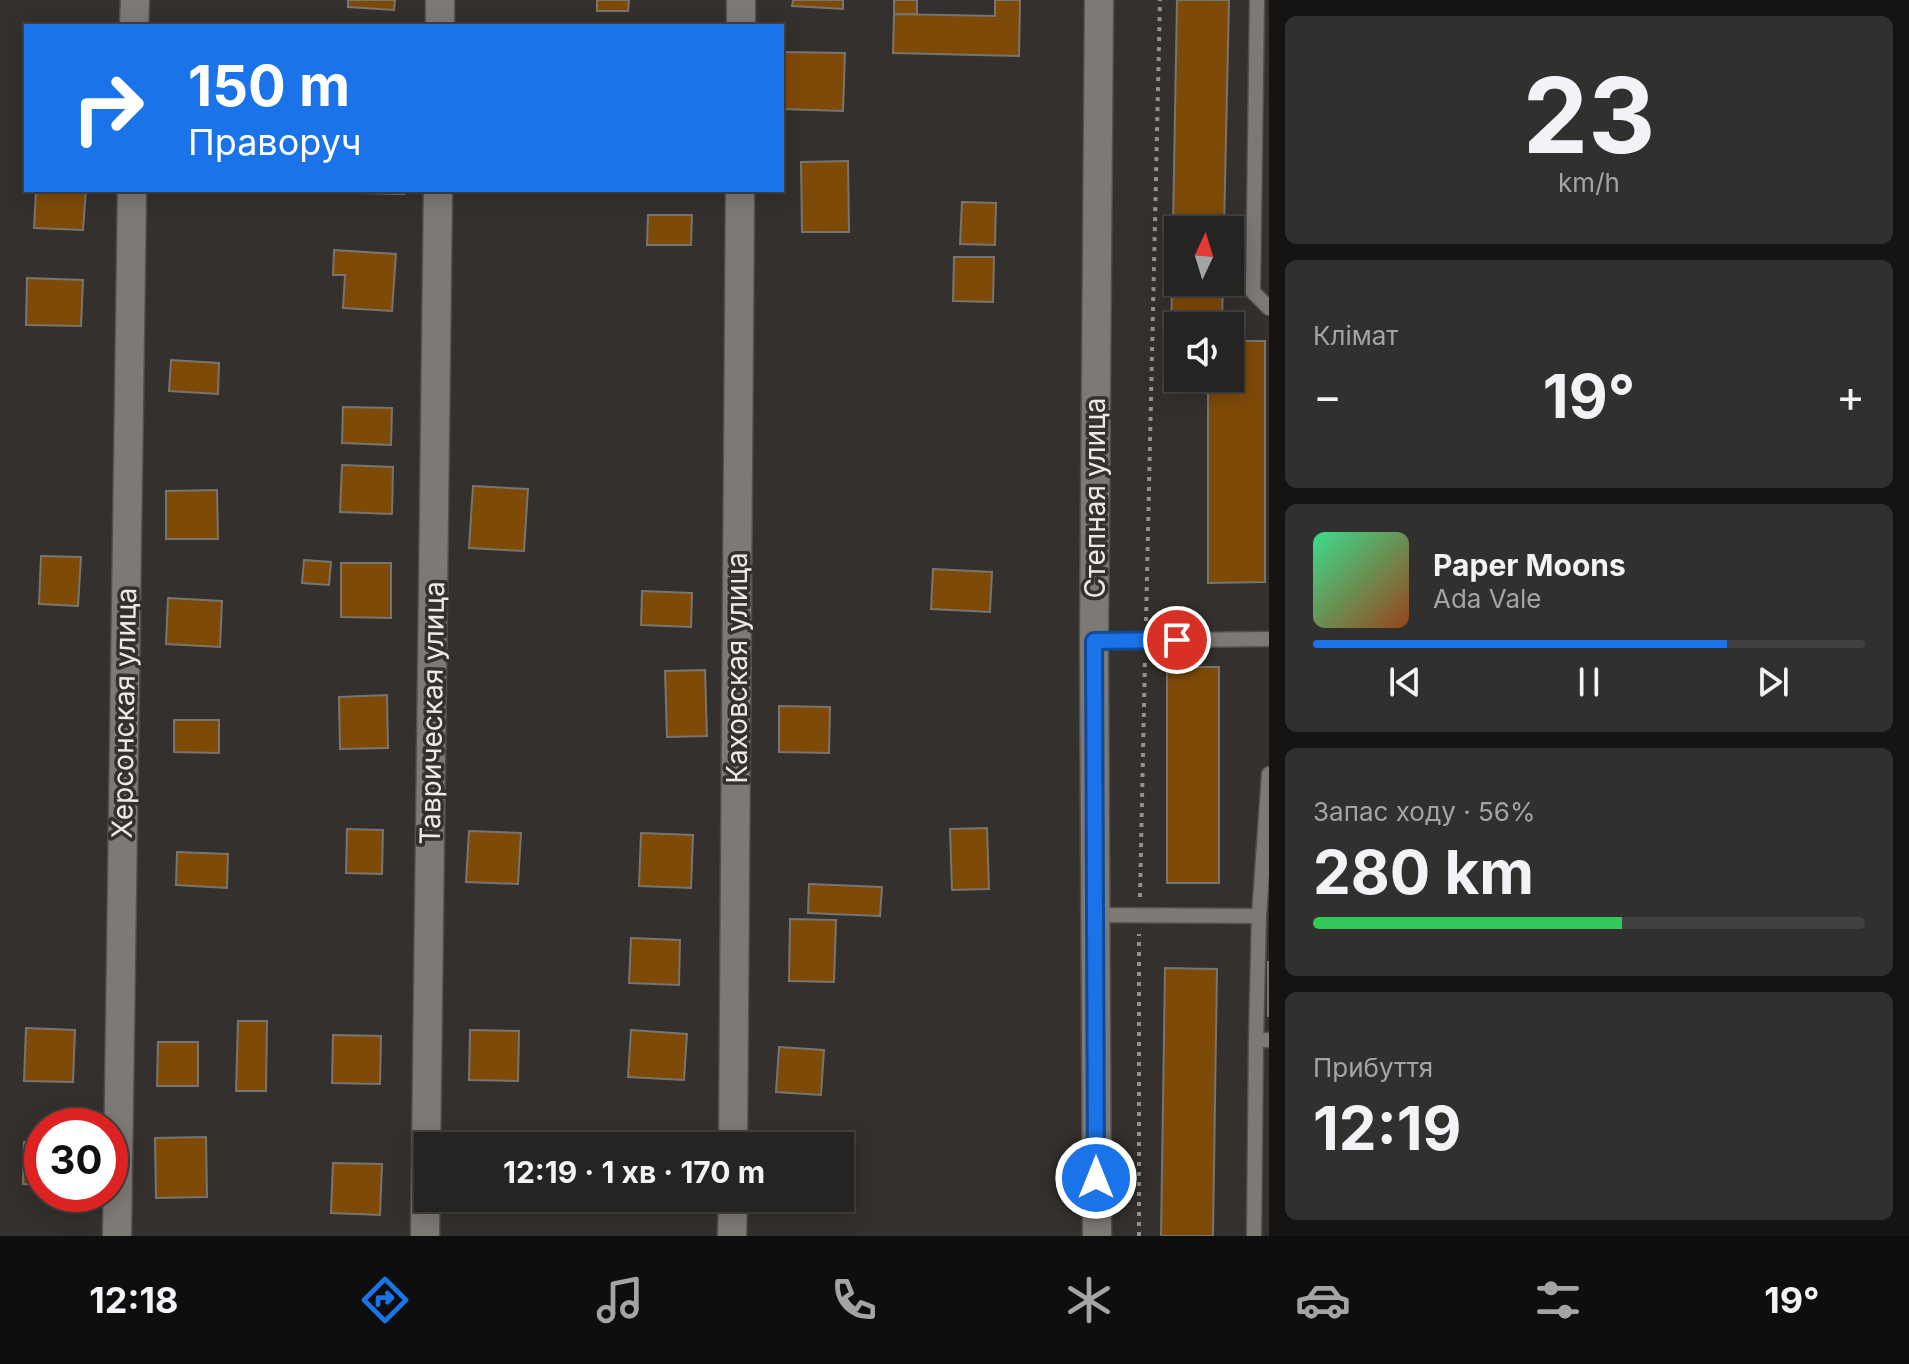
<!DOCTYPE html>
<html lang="uk">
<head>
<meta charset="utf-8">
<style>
  :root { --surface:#262422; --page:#32302f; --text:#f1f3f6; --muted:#a4a4a5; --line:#424140; --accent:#1a73e8 }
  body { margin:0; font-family:Inter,sans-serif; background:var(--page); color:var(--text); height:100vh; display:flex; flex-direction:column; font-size:30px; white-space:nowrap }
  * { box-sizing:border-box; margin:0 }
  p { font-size:26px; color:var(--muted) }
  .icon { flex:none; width:44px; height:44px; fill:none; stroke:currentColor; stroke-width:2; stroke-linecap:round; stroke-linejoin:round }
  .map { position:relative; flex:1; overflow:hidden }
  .details { display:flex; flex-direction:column; gap:16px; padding:16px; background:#151413; width:640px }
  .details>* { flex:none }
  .banner { position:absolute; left:24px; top:24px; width:760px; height:168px; border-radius:0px; box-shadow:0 4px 20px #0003,0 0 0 2px var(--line); background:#1a73e8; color:#fff; overflow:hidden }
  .needle { width:52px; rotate:4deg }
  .fabs { position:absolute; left:1164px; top:216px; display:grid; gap:16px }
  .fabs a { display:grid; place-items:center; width:80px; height:80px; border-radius:0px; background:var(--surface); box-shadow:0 4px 20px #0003,0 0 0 2px var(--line); font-size:40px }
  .speed { position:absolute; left:24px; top:1108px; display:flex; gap:16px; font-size:40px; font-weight:700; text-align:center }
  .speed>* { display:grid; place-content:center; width:104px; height:104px; border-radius:50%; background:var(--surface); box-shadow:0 4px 20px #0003,0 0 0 2px var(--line); line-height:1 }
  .speed .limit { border:12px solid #d22; background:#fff; color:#111 }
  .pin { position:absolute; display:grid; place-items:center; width:68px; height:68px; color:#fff; margin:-34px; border:4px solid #fff; border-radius:50%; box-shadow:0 2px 8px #0007 }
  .me { position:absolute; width:88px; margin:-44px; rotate:0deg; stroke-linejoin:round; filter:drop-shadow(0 0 6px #0008) }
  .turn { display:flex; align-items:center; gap:28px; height:168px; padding:0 32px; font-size:36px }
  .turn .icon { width:104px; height:104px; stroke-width:2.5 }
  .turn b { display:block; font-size:56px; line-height:68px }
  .big { font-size:60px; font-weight:700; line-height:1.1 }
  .details .tile { flex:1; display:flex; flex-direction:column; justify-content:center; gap:12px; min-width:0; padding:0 28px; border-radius:12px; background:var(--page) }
  .details .dial { align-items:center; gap:0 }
  .dial b { font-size:104px; line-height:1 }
  .song { display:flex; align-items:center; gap:24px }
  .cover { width:96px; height:96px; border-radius:12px; background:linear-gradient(135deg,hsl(150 70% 55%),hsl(20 70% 35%)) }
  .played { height:8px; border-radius:4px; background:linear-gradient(90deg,var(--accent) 75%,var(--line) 75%) }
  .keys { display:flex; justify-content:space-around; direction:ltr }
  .heat { display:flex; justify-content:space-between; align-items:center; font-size:44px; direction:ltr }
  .charge { height:12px; border-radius:6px; background:linear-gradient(90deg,#34c759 56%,var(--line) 0) }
  .trip { position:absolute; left:414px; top:1132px; width:440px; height:80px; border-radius:0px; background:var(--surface); box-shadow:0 4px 20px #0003,0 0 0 2px var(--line); font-weight:700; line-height:80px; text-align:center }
  .dock { display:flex; height:128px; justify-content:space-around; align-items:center; background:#0f0e0e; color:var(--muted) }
  .dock .icon { width:56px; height:56px }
  .dock .selected { color:var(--accent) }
  .dock b { font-size:36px; color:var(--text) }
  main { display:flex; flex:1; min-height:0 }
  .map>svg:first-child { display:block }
</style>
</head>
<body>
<main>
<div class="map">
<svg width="1269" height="1236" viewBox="0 0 1269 1236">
  <rect width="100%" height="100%" fill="#33302d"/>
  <!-- building -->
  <path fill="#7e4a08" stroke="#787470" stroke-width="2" d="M 348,0 L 395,0 L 394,10 L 348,7 Z
    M 597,0 L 629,0 L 628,11 L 597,11 Z
    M 793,0 L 843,0 L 843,9 L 792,6 Z
    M 894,0 L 917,0 L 917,14 L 894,14 Z
    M 995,0 L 1020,0 L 1019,56 L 893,53 L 894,14 L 995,16 Z
    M 1177,0 L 1229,0 L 1224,230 L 1178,230 L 1178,282 L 1223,282 L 1222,326 L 1178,326 L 1178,338 L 1171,338 Z
    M 782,52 L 845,53 L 843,111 L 782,109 Z
    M 848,161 L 849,232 L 802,232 L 801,162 Z
    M 36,190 L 86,190 L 83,230 L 34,228 Z
    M 362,190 L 404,190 L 404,194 L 361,193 Z
    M 962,202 L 996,203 L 995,245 L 960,244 Z
    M 648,215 L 692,215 L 691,245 L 647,245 Z
    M 334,250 L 396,254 L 392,311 L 343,308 L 345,275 L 333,275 Z
    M 954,257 L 994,257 L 993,302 L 953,301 Z
    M 27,278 L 83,280 L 81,326 L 26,325 Z
    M 1230,341 L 1265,341 L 1265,582 L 1208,583 L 1208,378 L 1230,378 Z
    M 171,360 L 219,363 L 218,394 L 169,391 Z
    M 343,407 L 392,408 L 391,445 L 342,443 Z
    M 342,465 L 393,467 L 392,514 L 340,512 Z
    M 473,486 L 528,489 L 524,551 L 469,548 Z
    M 217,490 L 218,539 L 166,539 L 166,491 Z
    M 41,556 L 81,557 L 78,606 L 39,604 Z
    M 304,560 L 331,562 L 329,585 L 302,583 Z
    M 341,563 L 391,563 L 391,618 L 341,617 Z
    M 933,569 L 992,572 L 990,612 L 931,609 Z
    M 642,591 L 692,593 L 691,627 L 641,625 Z
    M 168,598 L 222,601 L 220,647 L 166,644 Z
    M 1167,667 L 1219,667 L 1219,883 L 1167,883 Z
    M 705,670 L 707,736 L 667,737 L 665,671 Z
    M 387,695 L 388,748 L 340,749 L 339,697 Z
    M 779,706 L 830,707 L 829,753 L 779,752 Z
    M 174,720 L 219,720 L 219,753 L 174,752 Z
    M 987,828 L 989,889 L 952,890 L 950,829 Z
    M 347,829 L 383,830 L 382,874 L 346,873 Z
    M 469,831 L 521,833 L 518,884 L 466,882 Z
    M 641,833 L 693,835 L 691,888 L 639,886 Z
    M 177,852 L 228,854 L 227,888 L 176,885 Z
    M 809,884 L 882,887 L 880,916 L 808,913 Z
    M 790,919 L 836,920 L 834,982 L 789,981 Z
    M 631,938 L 680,940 L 679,985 L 629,983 Z
    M 1268,962 L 1269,962 L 1269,1016 L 1268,1016 Z
    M 1165,968 L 1217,969 L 1213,1236 L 1161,1236 Z
    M 238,1021 L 267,1021 L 266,1091 L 236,1091 Z
    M 26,1028 L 75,1030 L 73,1082 L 24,1081 Z
    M 470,1030 L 519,1031 L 518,1081 L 469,1080 Z
    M 631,1030 L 687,1034 L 684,1080 L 628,1077 Z
    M 333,1035 L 381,1036 L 380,1084 L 332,1083 Z
    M 158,1042 L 198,1042 L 198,1086 L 157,1086 Z
    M 779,1047 L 824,1050 L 821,1095 L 776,1092 Z
    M 468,1136 L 519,1136 L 519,1146 L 468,1146 Z
    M 206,1137 L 207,1197 L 156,1198 L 155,1138 Z
    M 648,1137 L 692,1139 L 692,1146 L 648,1146 Z
    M 24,1142 L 42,1143 L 42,1185 L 23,1184 Z
    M 333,1163 L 382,1164 L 380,1215 L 331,1213 Z
    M 767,1198 L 824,1198 L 823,1210 L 767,1207 Z"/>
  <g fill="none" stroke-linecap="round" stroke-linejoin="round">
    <defs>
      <path id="service" d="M 1257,0 L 1253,292 L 1269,308
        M 1094,641 L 1269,639
        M 1096,915 L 1259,916
        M 1256,1040 L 1259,916 L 1269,774
        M 1254,1236 L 1256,1040 L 1269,1040"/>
      <path id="minor" d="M 134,26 L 135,0
        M 440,26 L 440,0
        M 741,26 L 741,0
        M 733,1146 L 740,190
        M 117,1236 L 132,190
        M 425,1236 L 438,190
        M 732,1236 L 733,1198
        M 1097,1236 L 1094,641 L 1099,0"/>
    </defs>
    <!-- service casing -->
    <use href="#service" stroke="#514f4c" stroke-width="17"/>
    <!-- minor casing -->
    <use href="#minor" stroke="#514f4c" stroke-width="31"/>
    <!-- path -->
    <path stroke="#94928f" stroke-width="4" stroke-dasharray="4 6" stroke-linecap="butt" d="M 1146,621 L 1160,0
      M 1140,897 L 1145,658
      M 1139,1236 L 1139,934"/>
    <!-- service -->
    <use href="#service" stroke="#7d7975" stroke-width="14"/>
    <!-- minor -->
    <use href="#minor" stroke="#7d7975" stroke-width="28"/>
  </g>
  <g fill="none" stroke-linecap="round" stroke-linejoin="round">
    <defs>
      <path id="route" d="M 1096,1178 L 1094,641 L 1177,640"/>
    </defs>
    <!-- route casing -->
    <use href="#route" stroke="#114b97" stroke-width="20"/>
    <!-- route -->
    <use href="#route" stroke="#1a73e8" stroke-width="14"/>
  </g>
  <g text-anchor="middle" stroke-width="7" stroke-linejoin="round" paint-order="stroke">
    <!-- street labels -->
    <g font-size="28" fill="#eceae8" stroke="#33302d">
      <text transform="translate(1095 498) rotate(-90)" y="10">Степная улица</text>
      <text transform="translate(737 668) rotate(-90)" y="10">Каховская улица</text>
      <text transform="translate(124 713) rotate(-89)" y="10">Херсонская улица</text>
      <text transform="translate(432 713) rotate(-89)" y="10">Таврическая улица</text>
    </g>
  </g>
</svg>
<div class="fabs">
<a><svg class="needle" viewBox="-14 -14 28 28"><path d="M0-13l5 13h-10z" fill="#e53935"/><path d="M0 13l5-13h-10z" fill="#a4a4a5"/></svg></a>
<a><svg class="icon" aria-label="sound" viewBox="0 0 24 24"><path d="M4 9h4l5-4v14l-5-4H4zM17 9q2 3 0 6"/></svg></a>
</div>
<div class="speed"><div class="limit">30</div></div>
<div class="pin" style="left:1177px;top:640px;background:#d93025"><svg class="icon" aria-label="arrive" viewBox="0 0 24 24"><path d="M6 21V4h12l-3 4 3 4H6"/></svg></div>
<svg class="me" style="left:1096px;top:1178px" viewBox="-20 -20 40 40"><circle r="17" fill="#1a73e8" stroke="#fff" stroke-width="3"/><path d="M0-11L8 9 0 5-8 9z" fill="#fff"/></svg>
<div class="trip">12:19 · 1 хв · 170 m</div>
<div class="banner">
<div class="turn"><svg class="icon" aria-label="right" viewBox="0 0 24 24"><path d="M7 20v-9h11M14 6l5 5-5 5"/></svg><div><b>150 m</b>Праворуч</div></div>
</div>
</div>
<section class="details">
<div class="tile dial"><b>23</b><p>km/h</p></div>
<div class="tile"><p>Клімат</p>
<div class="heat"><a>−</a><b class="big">19°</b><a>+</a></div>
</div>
<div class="tile">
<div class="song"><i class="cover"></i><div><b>Paper Moons</b><p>Ada Vale</p></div></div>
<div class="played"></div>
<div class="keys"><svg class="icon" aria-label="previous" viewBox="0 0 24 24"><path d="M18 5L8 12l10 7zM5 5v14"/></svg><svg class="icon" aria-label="pause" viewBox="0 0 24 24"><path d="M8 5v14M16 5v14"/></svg><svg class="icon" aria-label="next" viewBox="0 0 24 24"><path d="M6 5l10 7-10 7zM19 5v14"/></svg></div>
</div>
<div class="tile"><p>Запас ходу · 56%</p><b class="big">280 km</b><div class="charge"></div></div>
<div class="tile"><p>Прибуття</p><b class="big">12:19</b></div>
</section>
</main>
<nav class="dock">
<b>12:18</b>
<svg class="icon selected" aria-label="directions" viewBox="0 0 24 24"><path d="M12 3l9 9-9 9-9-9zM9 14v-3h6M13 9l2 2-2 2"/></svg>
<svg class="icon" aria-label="music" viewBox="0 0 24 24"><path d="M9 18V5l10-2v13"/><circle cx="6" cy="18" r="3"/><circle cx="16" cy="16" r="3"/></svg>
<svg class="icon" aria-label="phone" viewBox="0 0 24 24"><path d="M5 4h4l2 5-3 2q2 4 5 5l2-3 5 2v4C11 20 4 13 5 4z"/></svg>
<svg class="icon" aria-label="climate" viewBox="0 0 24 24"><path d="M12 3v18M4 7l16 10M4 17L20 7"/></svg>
<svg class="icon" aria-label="car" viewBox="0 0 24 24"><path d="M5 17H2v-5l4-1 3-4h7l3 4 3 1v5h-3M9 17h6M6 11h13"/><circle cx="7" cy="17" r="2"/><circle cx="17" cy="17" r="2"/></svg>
<svg class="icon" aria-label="filters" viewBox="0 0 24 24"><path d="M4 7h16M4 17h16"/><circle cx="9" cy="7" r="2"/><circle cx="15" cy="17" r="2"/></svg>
<b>19°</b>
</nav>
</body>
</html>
